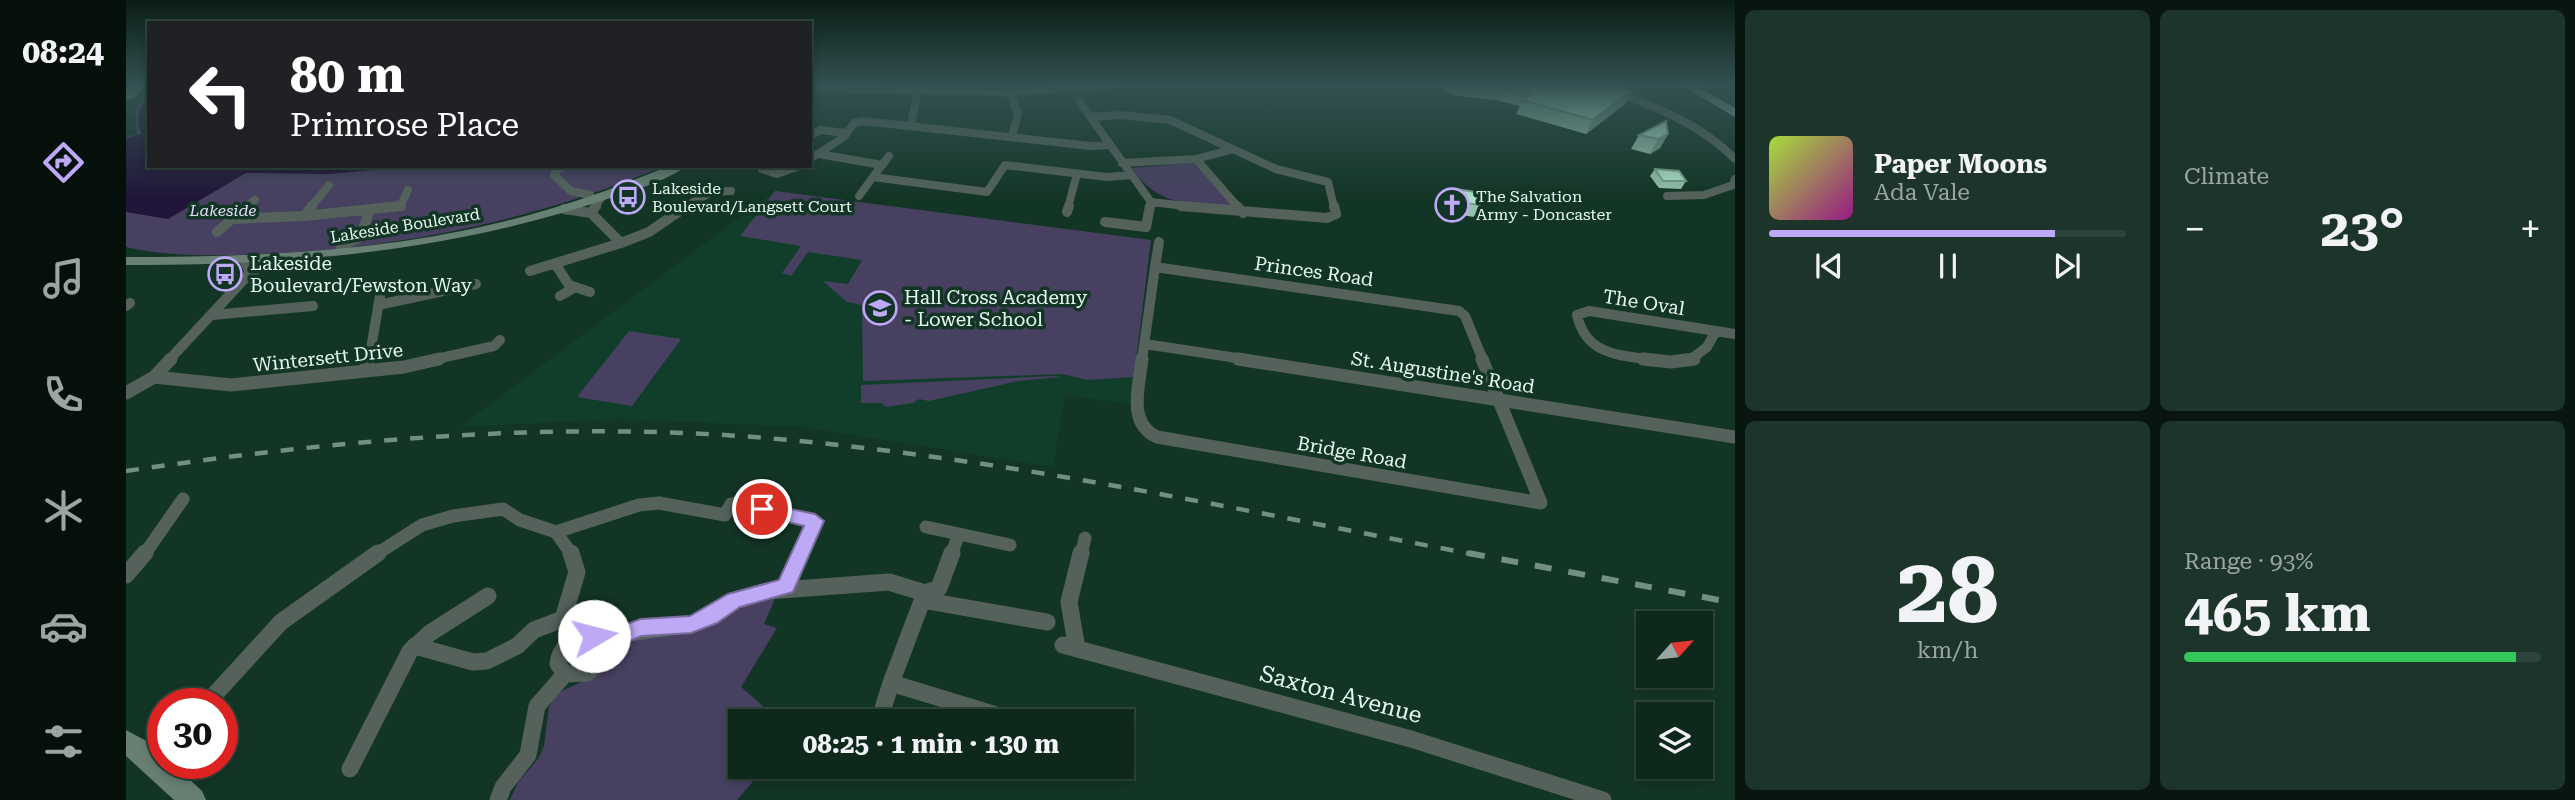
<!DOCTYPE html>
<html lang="en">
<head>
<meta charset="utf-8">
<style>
  :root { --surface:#0e281c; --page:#1c3429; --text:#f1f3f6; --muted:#9ba6a3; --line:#2e443b; --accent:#bda9f5 }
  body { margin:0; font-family:"Roboto Serif",serif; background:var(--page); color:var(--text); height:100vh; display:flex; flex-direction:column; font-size:26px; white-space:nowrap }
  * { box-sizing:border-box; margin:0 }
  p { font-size:23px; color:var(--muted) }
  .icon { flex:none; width:38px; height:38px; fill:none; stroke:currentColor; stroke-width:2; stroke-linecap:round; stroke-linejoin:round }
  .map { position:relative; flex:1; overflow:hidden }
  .panel { display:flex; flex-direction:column; gap:10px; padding:10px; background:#08160f; width:840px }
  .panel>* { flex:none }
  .top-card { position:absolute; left:21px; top:21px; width:665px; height:147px; border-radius:0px; box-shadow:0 4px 10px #0003,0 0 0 2px var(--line); background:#202124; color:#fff; overflow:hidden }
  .needle { width:46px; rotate:63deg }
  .controls { position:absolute; left:1510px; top:611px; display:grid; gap:14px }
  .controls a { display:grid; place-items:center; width:77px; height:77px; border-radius:0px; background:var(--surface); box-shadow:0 4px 10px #0003,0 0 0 2px var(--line); font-size:35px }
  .speed { position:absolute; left:21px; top:688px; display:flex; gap:14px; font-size:35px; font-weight:700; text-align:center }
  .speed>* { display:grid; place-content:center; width:91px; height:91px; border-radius:50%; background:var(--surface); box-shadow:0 4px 10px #0003,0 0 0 2px var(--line); line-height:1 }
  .speed .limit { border:10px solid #d22; background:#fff; color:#111 }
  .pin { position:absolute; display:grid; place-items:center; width:60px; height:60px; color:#fff; margin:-30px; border:4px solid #fff; border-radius:50%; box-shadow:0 2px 7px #0007 }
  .me { position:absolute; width:77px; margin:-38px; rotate:82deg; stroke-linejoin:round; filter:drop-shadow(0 0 5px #0008) }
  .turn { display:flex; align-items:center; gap:24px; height:147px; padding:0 28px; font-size:32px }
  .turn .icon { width:91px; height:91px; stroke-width:2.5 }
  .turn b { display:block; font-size:49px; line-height:60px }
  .big { font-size:52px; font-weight:700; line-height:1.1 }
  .panel .tile { flex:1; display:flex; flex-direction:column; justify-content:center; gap:10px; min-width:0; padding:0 24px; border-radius:10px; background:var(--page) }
  .panel .dial { align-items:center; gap:0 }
  .dial b { font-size:91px; line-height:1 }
  .song { display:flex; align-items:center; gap:21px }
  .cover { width:84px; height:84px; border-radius:10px; background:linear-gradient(135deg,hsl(80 70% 55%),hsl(310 70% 35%)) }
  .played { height:7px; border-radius:4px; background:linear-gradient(90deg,var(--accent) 80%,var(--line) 80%) }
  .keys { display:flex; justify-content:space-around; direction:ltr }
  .heat { display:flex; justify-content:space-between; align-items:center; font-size:38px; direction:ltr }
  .charge { height:10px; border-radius:5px; background:linear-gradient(90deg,#34c759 93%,var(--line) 0) }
  .panel .tiles { flex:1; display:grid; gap:10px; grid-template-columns:repeat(2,1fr) }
  .trip { position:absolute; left:602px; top:709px; width:406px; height:70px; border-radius:0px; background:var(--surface); box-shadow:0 4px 10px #0003,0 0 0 2px var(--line); font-weight:700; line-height:70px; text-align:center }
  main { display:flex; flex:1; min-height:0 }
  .dock { display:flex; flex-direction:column; width:126px; justify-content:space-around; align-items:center; background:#06100b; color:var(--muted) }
  .dock .icon { width:49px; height:49px }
  .dock .current { color:var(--accent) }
  .dock b { font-size:32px; color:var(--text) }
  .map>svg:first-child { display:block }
</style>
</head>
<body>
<main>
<nav class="dock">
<b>08:24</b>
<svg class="icon current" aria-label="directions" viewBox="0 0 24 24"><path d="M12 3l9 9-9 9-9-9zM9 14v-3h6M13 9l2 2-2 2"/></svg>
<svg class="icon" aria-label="music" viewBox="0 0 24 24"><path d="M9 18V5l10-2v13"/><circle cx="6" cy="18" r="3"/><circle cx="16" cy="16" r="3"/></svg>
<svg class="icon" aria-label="phone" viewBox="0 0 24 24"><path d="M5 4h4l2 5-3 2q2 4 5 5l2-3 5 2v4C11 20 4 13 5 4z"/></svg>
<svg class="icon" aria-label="climate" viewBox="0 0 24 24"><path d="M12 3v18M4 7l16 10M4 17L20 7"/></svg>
<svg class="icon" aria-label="car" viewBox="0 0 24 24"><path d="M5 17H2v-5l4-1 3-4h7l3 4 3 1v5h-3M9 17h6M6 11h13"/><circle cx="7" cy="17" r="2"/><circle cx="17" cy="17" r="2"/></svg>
<svg class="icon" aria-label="filters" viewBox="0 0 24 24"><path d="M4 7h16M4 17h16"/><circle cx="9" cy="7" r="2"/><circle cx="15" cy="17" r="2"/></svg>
</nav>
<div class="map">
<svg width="1609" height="800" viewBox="0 0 1609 800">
  <rect width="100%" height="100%" fill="#133526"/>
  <!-- built -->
  <path fill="#113e2b" d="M 649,191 L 1025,240 L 1004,404 L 939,395 L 927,467 L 677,427 L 494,419 L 334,427 Z"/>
  <!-- green -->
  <path fill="#484061" d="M 23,90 L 23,166 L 538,166 C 410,220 272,249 133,254 C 88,256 44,257 0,247 L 0,137 L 11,134 L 9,109 Z
    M 1068,163 L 1109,208 C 1065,203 1033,208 1006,168 Z
    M 649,191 L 1025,240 L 1008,377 L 961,380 L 937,374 L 737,381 L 736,305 L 721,302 L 697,281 L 722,284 L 736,260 L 682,252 L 665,276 L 656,273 L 675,246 L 614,236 Z
    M 503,331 L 555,339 L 506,406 L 451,397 Z
    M 929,376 L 935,377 L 892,381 L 803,401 L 793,399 L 787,403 L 760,407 L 756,403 L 735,403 L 735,385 Z
    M 650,596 L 638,624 L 651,628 L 615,687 L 637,706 L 630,721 L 614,721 C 614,755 607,754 629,779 L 611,800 L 384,800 L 392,782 L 412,759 L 418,746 L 423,707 L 428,698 L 436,691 L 470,675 L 503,640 L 559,634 L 605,610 Z"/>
  <!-- water -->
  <path fill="#211639" d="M 23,92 L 23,166 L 289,166 L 204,174 L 120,173 L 42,219 L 0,212 L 0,138 L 15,134 C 9,117 13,107 23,92 Z"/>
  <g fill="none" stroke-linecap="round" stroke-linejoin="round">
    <!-- street-far3 -->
    <path stroke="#54625b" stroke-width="8" d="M 1478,86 C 1525,106 1573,122 1609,159
      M 884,93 L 892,114 L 886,136
      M 953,101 L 1025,202 L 1069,207
      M 965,117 L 994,115 L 1044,120 L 1150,169 L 1202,182 L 1208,207
      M 785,126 L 791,93
      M 684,136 L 694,130 L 721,133
      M 693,154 L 756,165
      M 763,156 L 747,177 L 861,192 L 879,165 L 981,177 L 1005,175
      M 684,159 L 718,137 L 728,123 L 737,121 L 965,146 L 984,145
      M 1070,159 L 1112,207
      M 996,163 L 1070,159 L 1104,150
      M 440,166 L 431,169 L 428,175 L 445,191 L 464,195
      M 636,169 L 651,174 L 673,166
      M 733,196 L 747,177
      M 1541,196 L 1578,195 L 1607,185 L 1609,179
      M 120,207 L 129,200
      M 185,207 L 203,185
      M 271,207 L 274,207 L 282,190
      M 469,207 L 476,197
      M 558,207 L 586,192 L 605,191
      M 942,207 L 951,174
      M 1024,207 L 1025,202"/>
    <!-- street-far2 -->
    <path stroke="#54625b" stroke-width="10" d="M 122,206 L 106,219 L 178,216 L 275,206
      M 1055,206 L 1201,218 L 1210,214 L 1208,206
      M 1111,206 L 1117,213
      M 438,209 L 465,213 L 470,206
      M 941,212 L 943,206
      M 178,216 L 186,206
      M 979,222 L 1020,227 L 1024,206
      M 91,232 L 106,219
      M 495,243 L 523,232 L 561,206
      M 215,247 L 235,236 L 243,211
      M 119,262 L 124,273 L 149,260
      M 430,265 L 443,285 L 464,292
      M 1029,267 L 1333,311 L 1339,316 L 1357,360
      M 1029,267 L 1033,242
      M 404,271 L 495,243 L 465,213
      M 434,296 L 448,288
      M 252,305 L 350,284
      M 0,306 L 4,303
      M 86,315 L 187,306
      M 1590,331 L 1609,334
      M 1019,344 L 1124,360
      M 43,360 L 124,273
      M 243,360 L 254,296
      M 306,360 L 368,346 L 374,340
      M 1016,360 L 1029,267
      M 1528,360 C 1492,355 1460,355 1451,315 L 1463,311 L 1590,331
      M 1564,360 L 1581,347 L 1590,331"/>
    <!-- street-far1 -->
    <path stroke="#54625b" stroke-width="13" d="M 1016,359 C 1013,387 1001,423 1031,437 L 1415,503 L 1356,359
      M 1112,359 L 1609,437
      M 1517,359 L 1545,362 L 1568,359
      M 239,371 L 243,359
      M 28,377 L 105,385 L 278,367 L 313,359
      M 0,393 L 28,377 L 45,359
      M 800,527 L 833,534
      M 430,532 L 513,505 L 533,503 L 599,515 L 605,504 L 610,503 L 689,521 L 674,555
      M 18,555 L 57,499
      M 249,555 L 296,525 L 327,516 L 377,509 L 394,520 L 430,532 L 446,555
      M 825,555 L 833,534 L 884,545
      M 955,555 L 959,538"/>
    <!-- street -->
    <path stroke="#54625b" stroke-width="17" d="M 445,553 L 451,572 L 437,619 L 446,640
      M 0,575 L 19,553
      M 660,586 L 675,553
      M 799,593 L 765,683 L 890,721
      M 799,593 L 813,588 L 826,553
      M 796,600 L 921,622
      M 461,636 L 478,644 L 477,659 L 461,673 L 439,674 L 432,664 C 434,647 445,639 461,636 Z
      M 478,644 L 502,633 L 566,624 L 607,601 L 641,591 L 763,582 L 799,593
      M 937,645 L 1285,739 L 1477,800
      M 289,646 L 347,662 L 361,661 L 391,646 L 408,630 L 437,619
      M 951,649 L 943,602 L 955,553
      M 80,704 L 155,622 L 252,553
      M 753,721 L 765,683
      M 17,753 L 37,738
      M 224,769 L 284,651 L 304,633 L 362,596
      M 738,772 L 739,766
      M 372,800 L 377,787 L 402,755 L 411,706 L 439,674"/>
    <!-- secondary -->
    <path fill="#688073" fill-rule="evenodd" d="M 946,86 L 991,86 L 986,89 L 884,96 L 693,92 L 688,89 L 693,86 L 884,90 Z
      M 543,166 L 560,166 C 544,180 494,195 472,202 C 318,252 161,266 0,265 L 0,257 C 140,257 282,251 417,211 C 460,199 501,183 543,166 Z
      M 0,730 L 26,744 L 37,754 L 37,763 L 46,763 L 76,791 L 80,800 L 48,800 L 0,756 Z"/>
    <!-- highway -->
    <path fill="#85ab98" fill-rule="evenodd" d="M 1557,86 L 1571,86 L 1609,108 L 1609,117 Z"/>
    <!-- rail-far1 -->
    <path stroke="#738f82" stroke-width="4.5" stroke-dasharray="13 13" stroke-linecap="butt" d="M 0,471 C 203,441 409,422 614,436 C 862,454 1107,509 1351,555"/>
    <!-- rail -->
    <path stroke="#738f82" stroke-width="6" stroke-dasharray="17 17" stroke-linecap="butt" d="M 1342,553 L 1609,603"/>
  </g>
  <!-- wall -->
  <path fill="#94c2aa" d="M 1314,86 L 1489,86 L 1506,90 L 1499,104 L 1460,134 L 1390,114 L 1394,106 L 1370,100 L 1327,95 Z
    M 1542,134 L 1534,148 L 1524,154 L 1505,149 L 1513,135 Z
    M 1529,169 L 1560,181 L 1555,189 L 1533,188 L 1524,176 Z
    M 1329,189 L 1354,205 L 1348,217 L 1328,214 L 1324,200 Z"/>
  <!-- shaded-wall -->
  <path fill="#789e8b" d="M 4,86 L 20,86 L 8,98 L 0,99 L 0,88 Z
    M 1506,90 L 1499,104 L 1460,134 L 1467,120 Z
    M 1542,134 L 1534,148 L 1524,154 L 1532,139 Z"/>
  <!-- building -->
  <path fill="#ace1c6" stroke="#789e8b" stroke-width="2" d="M 1370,86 L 1489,86 L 1506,90 L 1467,120 L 1396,100 L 1404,94 Z
    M 1540,121 L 1542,134 L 1532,139 L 1513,135 Z
    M 1529,169 L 1553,171 L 1560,181 L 1537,181 Z
    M 1329,189 L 1350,192 L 1354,205 L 1333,202 Z"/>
  <!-- sky -->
  <linearGradient id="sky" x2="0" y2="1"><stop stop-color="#0a1d15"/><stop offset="0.43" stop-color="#335152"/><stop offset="1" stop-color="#335152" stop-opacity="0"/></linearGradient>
  <rect width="1609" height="198" fill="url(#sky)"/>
  <!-- route -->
  <path fill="#bda9f5" stroke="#7b6e9f" stroke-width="2" d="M 636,503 L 689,514 L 698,521 L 667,592 L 614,607 L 591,623 L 565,633 L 515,636 L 478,653 L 461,643 L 458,636 L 461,630 L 468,628 L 479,632 L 515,619 L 564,616 L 602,594 L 653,580 L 678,526 L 630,514 L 627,509 Z"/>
  <!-- icons -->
  <defs>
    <symbol id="bus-ring" viewBox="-11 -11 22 22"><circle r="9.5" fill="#133526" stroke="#bda9f5" stroke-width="1.5"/><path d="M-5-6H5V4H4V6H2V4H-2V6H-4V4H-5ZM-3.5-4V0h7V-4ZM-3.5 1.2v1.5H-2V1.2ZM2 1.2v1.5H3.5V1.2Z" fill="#bda9f5"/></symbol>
    <symbol id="church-ring" viewBox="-11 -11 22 22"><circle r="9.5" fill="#133526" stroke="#bda9f5" stroke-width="1.5"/><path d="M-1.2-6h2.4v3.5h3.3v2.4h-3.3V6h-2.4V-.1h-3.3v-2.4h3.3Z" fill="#bda9f5"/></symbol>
    <symbol id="school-ring" viewBox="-11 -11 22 22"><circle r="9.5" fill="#133526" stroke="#bda9f5" stroke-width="1.5"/><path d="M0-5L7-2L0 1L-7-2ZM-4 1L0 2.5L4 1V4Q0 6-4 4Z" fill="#bda9f5"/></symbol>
  </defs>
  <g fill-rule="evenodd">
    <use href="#bus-ring" x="483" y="178" width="38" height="38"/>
    <use href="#church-ring" x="1307" y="186" width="38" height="38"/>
    <use href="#bus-ring" x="80" y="255" width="38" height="38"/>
    <use href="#school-ring" x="735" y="289" width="38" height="38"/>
  </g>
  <g text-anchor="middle" stroke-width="7" stroke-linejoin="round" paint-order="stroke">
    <!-- far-poi labels -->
    <g font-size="16" fill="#e7faf0" stroke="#133526" text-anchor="start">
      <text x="526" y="194">Lakeside<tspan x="526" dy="18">Boulevard/Langsett Court</tspan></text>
      <text x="1350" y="202">The Salvation<tspan x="1350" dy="18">Army - Doncaster</tspan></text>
    </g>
    <!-- far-park labels -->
    <g font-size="16" font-style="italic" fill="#e1dbf7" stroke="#133526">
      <text x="97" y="216">Lakeside</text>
    </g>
    <!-- far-street labels -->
    <g font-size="16" fill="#e7faf0" stroke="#133526">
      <text transform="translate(279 225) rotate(-9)" y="6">Lakeside Boulevard</text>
    </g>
    <!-- poi labels -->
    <g font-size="19" fill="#e7faf0" stroke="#133526" text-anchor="start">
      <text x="124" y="270">Lakeside<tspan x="124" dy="22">Boulevard/Fewston Way</tspan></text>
      <text x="778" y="304">Hall Cross Academy<tspan x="778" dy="22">- Lower School</tspan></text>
    </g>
    <!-- street labels -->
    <g font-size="19" fill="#e7faf0" stroke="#133526">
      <text transform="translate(1188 271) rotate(8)" y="7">Princes Road</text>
      <text transform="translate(1518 302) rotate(9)" y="7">The Oval</text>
      <text transform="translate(202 357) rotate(-6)" y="7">Wintersett Drive</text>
      <text transform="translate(1317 372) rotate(9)" y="7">St. Augustine's Road</text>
      <text transform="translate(1226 452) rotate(10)" y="7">Bridge Road</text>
    </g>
    <!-- near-street labels -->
    <g font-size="23" fill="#e7faf0" stroke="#133526">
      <text transform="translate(1215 694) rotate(15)" y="8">Saxton Avenue</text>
    </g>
  </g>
</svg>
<div class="controls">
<a><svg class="needle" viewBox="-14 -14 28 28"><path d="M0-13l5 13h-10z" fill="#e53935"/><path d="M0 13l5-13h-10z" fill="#9ba6a3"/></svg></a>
<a><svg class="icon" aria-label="layers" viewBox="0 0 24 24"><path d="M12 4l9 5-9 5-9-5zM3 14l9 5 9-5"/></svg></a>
</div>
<div class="speed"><div class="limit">30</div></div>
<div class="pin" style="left:636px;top:509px;background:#d93025"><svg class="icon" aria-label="arrive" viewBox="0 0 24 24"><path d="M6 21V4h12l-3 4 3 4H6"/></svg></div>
<svg class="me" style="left:468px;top:636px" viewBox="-20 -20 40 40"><circle r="19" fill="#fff"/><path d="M0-13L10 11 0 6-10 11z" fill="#bda9f5"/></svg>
<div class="trip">08:25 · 1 min · 130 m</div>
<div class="top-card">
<div class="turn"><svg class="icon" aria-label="left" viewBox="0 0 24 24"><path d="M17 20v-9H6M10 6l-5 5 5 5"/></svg><div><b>80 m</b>Primrose Place</div></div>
</div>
</div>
<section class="panel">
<div class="tiles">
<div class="tile">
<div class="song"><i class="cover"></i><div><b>Paper Moons</b><p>Ada Vale</p></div></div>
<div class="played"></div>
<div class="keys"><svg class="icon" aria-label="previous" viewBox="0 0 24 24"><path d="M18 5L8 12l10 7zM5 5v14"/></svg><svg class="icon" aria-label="pause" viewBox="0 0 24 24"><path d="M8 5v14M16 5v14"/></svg><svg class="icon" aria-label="next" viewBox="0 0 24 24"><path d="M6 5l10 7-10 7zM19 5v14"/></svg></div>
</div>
<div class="tile"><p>Climate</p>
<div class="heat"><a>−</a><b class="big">23°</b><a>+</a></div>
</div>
<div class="tile dial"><b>28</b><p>km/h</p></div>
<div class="tile"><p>Range · 93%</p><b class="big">465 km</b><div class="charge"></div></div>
</div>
</section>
</main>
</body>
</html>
